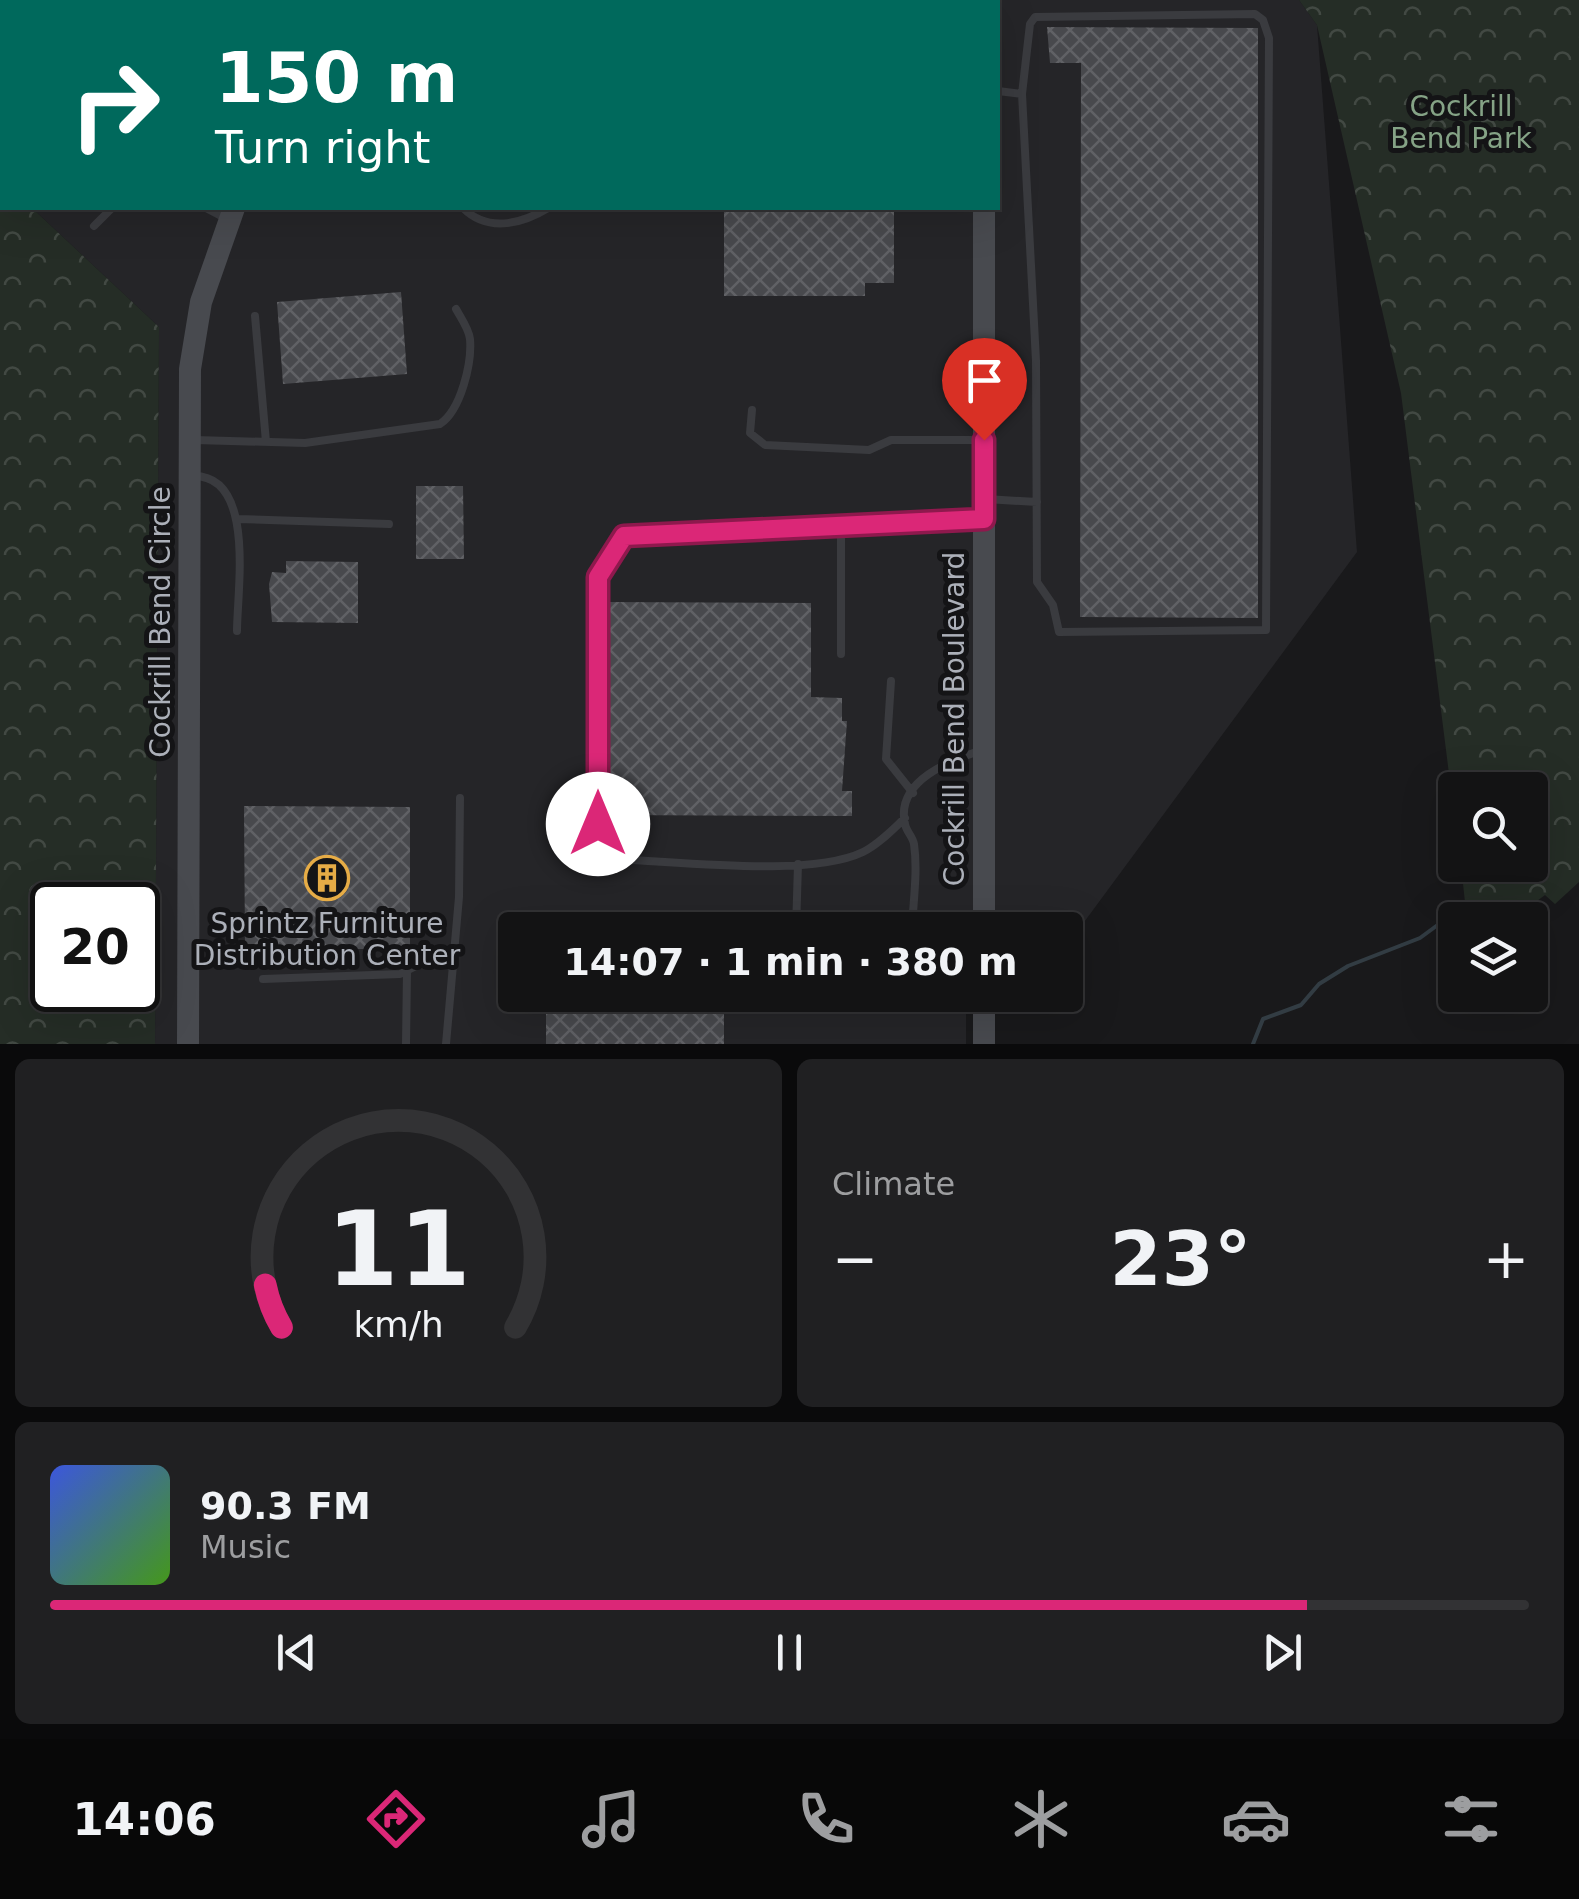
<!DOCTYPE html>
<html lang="en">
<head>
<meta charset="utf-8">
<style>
  :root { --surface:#131314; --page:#202022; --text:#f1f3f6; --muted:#9d9ea0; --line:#323234; --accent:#db2777 }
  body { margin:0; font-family:"DejaVu Sans",sans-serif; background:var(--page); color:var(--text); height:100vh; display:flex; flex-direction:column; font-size:38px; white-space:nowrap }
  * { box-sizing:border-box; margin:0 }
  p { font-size:32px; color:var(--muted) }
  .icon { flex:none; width:55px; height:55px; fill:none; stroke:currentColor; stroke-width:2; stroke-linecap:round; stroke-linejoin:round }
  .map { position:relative; height:1044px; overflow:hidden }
  .side { display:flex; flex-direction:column; gap:15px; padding:15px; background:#0a0a0b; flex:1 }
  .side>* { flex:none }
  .hud { position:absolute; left:0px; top:0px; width:1000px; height:210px; box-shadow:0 10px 40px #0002,0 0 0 2px var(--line); background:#00695c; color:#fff; overflow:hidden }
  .fabs { position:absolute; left:1438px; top:772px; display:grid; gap:20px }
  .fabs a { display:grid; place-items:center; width:110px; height:110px; border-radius:10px; background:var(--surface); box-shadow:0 10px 40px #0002,0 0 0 2px var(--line); font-size:50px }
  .speed { position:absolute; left:30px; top:882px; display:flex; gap:20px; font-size:50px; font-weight:700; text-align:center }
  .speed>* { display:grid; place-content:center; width:130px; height:130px; border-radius:50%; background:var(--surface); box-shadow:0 10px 40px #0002,0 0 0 2px var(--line); line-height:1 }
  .speed .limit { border:5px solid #111; border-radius:15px; background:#fff; color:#111 }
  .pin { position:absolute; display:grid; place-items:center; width:85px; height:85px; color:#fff; margin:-102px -42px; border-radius:50% 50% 50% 0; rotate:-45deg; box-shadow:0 0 10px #0007 }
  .pin .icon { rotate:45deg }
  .me { position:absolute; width:110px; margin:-55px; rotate:0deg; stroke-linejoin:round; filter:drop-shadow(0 0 8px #0008) }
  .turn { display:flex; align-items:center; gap:35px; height:210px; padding:0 50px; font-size:45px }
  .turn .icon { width:130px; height:130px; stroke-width:2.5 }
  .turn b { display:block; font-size:70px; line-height:85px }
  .big { font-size:75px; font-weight:800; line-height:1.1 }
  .side .tile { flex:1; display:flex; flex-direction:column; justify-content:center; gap:15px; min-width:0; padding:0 35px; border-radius:15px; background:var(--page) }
  .side .dial { align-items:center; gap:0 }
  .dial svg { height:260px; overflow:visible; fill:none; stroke:var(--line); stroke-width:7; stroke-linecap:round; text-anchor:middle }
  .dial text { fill:var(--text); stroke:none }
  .song { display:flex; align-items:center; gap:30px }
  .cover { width:120px; height:120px; border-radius:15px; background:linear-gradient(135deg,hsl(230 70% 55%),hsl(100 70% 35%)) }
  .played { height:10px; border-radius:5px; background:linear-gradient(90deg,var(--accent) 85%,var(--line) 85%) }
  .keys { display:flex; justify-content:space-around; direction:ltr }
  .heat { display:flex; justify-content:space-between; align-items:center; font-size:55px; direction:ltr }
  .side .tiles { flex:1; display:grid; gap:15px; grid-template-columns:1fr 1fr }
  .tile:last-child { grid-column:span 2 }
  .trip { position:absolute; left:498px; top:912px; width:585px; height:100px; border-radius:10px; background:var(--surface); box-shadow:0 10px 40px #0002,0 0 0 2px var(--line); font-weight:800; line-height:100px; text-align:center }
  .menu { display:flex; height:160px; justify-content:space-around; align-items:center; background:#080808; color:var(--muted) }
  .menu .icon { width:70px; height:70px }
  .menu .current { color:var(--accent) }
  .menu b { font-size:45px; color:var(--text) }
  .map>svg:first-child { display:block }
</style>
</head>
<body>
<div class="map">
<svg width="1579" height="1044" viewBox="0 0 1579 1044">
  <defs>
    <pattern id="forest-crowns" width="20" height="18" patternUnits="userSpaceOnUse" patternTransform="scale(2.5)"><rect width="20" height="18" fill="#252d26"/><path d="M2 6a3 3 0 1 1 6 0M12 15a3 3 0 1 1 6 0" fill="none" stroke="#424943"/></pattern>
    <pattern id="building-cross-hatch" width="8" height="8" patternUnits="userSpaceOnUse" patternTransform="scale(2.5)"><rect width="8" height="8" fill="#48494d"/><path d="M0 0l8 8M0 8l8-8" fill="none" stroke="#606165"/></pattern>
  </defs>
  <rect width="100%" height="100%" fill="#19191b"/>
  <!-- built -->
  <path fill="#252528" d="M 68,0 L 1299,0 L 1317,25 L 1357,552 L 1065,948 L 1065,930 L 515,930 L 515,995 L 1031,995 L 1019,1011 L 966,1013 L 966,1044 L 155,1044 L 159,327 L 32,208 L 998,208 L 998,2 Z"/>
  <!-- forest -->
  <path fill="url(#forest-crowns)" fill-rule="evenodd" d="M 1299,0 L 1579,0 L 1579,882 L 1555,904 L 1545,895 L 1511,920 L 1467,920 L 1461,865 L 1530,865 L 1530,790 L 1455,790 L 1455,821 L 1401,393 L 1317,25 Z
    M 0,177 L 2,208 L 32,208 L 159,327 L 155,1044 L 0,1044 ZM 138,905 L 138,990 L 52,990 L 52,905 Z"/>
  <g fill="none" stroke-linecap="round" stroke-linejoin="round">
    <!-- stream -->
    <path stroke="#323c43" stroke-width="4" d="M 1253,1044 L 1263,1019 L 1301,1005 L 1319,984 L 1348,966 L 1420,938 L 1439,924 L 1455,926"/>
  </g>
  <!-- building -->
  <path fill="url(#building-cross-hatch)" d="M 1047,27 L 1258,28 L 1258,618 L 1080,617 L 1081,63 L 1050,63 Z
    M 724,208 L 894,208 L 894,283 L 865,283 L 865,296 L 724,296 Z
    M 401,292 L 407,374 L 283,384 L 277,302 Z
    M 416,486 L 463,486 L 464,559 L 416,559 Z
    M 286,561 L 358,562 L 358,623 L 272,622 L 269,584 L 272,572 L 286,573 Z
    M 605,602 L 811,603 L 811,697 L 842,698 L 842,721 L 847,721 L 842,791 L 852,791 L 852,816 L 605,815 Z
    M 244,806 L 410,807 L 410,949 L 245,949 Z
    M 546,995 L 724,995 L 724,1044 L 546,1044 Z"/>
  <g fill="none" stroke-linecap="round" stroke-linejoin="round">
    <!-- lane -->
    <path stroke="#3a3b3f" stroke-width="8" d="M 227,0 L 229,2
      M 278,0 L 279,2
      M 565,0 L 567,2
      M 572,2 L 577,0
      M 651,2 L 652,0
      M 745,2 L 745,0
      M 1255,14 L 1263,20 L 1269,38 L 1266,630 L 1059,632 L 1053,605 L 1037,582 L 1036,361 L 1022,94 L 1030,24 L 1035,17 Z
      M 998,91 L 1022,94
      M 206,208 L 225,218
      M 463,208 C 487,232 520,225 548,208
      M 94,226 L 112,208
      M 255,316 L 266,442
      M 752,410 L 750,433 L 765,445 L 869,450 L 891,440 L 979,440
      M 195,440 L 305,443 L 440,424 C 461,410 472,363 470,339 C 469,329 461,318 456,309
      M 194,476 C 256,476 237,591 237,631
      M 986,499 L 1037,502
      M 238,519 L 389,524
      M 841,654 L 841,528
      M 891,681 L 886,759 L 913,793
      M 905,818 C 892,830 879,844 863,852 C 809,878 675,861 611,859 L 603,849 L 598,824 L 597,577 L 625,537 L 982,519
      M 796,930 L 798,864
      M 912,930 C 913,902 918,872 914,844 C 913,837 906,831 905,824 C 895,780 952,760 982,750
      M 263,979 L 400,974 L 418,965 L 453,962
      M 795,995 L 916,995
      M 406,1044 L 407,971
      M 446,1044 L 459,897 L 460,798"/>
    <!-- secondary -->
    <path stroke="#484a4f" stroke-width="22" d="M 325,2 L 327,0
      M 984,2 L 984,0
      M 984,208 L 984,930
      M 984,995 L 984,1044
      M 188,1044 L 190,369 L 201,302 L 234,208"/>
  </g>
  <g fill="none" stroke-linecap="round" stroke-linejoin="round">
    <defs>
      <path id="route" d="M 598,824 L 598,577 L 624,536 L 984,519 L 984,440"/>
    </defs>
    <!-- route casing -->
    <use href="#route" stroke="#8e194d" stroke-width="25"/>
    <!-- route -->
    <use href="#route" stroke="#db2777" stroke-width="18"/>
  </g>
  <!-- icons -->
  <defs>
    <symbol id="building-ring" viewBox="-11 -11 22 22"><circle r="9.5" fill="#141416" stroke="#e6ac46" stroke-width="1.5"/><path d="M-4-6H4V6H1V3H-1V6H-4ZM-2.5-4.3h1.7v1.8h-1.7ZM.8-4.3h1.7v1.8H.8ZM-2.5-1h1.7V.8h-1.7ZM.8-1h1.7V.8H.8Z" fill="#e6ac46"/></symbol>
  </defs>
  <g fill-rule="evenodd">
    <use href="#building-ring" x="302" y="853" width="50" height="50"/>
  </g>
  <g text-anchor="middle" stroke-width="10" stroke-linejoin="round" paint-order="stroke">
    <!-- park labels -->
    <g font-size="28" fill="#85a386" stroke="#141416">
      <text x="1461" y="116">Cockrill<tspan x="1461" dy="32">Bend Park</tspan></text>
    </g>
    <!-- street labels -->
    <g font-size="28" fill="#acb0b9" stroke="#141416">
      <text transform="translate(160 622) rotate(-90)" y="10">Cockrill Bend Circle</text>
      <text transform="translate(954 719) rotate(-90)" y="10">Cockrill Bend Boulevard</text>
    </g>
    <!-- poi labels -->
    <g font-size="28" fill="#acb0b9" stroke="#141416">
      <text x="327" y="933">Sprintz Furniture<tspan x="327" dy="32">Distribution Center</tspan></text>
    </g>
  </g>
</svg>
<div class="fabs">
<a><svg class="icon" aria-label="search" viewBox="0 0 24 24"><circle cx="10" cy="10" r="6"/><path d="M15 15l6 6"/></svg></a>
<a><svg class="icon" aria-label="layers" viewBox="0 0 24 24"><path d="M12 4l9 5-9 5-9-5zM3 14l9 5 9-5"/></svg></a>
</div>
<div class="speed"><div class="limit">20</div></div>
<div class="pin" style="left:984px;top:440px;background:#d93025"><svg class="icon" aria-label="arrive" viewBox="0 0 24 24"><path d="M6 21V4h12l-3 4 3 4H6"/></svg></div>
<svg class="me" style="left:598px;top:824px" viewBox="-20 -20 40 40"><circle r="19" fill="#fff"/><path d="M0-13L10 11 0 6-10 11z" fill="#db2777"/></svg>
<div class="trip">14:07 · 1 min · 380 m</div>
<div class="hud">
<div class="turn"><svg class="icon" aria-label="right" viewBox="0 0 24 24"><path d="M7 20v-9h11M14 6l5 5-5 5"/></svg><div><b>150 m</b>Turn right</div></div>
</div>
</div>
<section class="side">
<div class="tiles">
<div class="tile dial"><svg viewBox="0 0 100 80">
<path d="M14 69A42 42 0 1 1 86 69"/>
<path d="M14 69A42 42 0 0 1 9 56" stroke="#db2777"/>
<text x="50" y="56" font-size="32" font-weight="700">11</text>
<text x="50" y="72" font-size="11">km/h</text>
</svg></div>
<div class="tile"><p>Climate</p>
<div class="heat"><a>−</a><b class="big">23°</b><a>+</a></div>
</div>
<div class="tile">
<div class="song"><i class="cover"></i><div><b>90.3 FM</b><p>Music</p></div></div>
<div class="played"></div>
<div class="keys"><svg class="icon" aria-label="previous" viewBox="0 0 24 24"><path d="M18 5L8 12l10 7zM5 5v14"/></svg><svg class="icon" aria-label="pause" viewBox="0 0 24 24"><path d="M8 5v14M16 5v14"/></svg><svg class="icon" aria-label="next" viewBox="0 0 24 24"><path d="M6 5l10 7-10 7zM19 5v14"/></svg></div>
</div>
</div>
</section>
<nav class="menu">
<b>14:06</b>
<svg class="icon current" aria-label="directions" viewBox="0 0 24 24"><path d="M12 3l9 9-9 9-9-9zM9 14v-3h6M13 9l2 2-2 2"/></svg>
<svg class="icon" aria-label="music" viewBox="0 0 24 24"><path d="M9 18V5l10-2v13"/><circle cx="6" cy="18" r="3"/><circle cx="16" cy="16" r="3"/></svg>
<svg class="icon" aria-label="phone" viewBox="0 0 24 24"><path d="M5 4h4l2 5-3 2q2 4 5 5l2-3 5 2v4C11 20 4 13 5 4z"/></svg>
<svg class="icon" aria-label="climate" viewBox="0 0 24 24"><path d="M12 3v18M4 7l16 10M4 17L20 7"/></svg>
<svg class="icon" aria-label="car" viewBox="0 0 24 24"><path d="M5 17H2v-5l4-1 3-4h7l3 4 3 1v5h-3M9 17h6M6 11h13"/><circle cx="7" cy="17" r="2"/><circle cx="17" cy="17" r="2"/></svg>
<svg class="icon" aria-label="filters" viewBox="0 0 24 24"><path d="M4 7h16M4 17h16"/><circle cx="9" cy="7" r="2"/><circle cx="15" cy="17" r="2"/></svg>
</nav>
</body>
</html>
